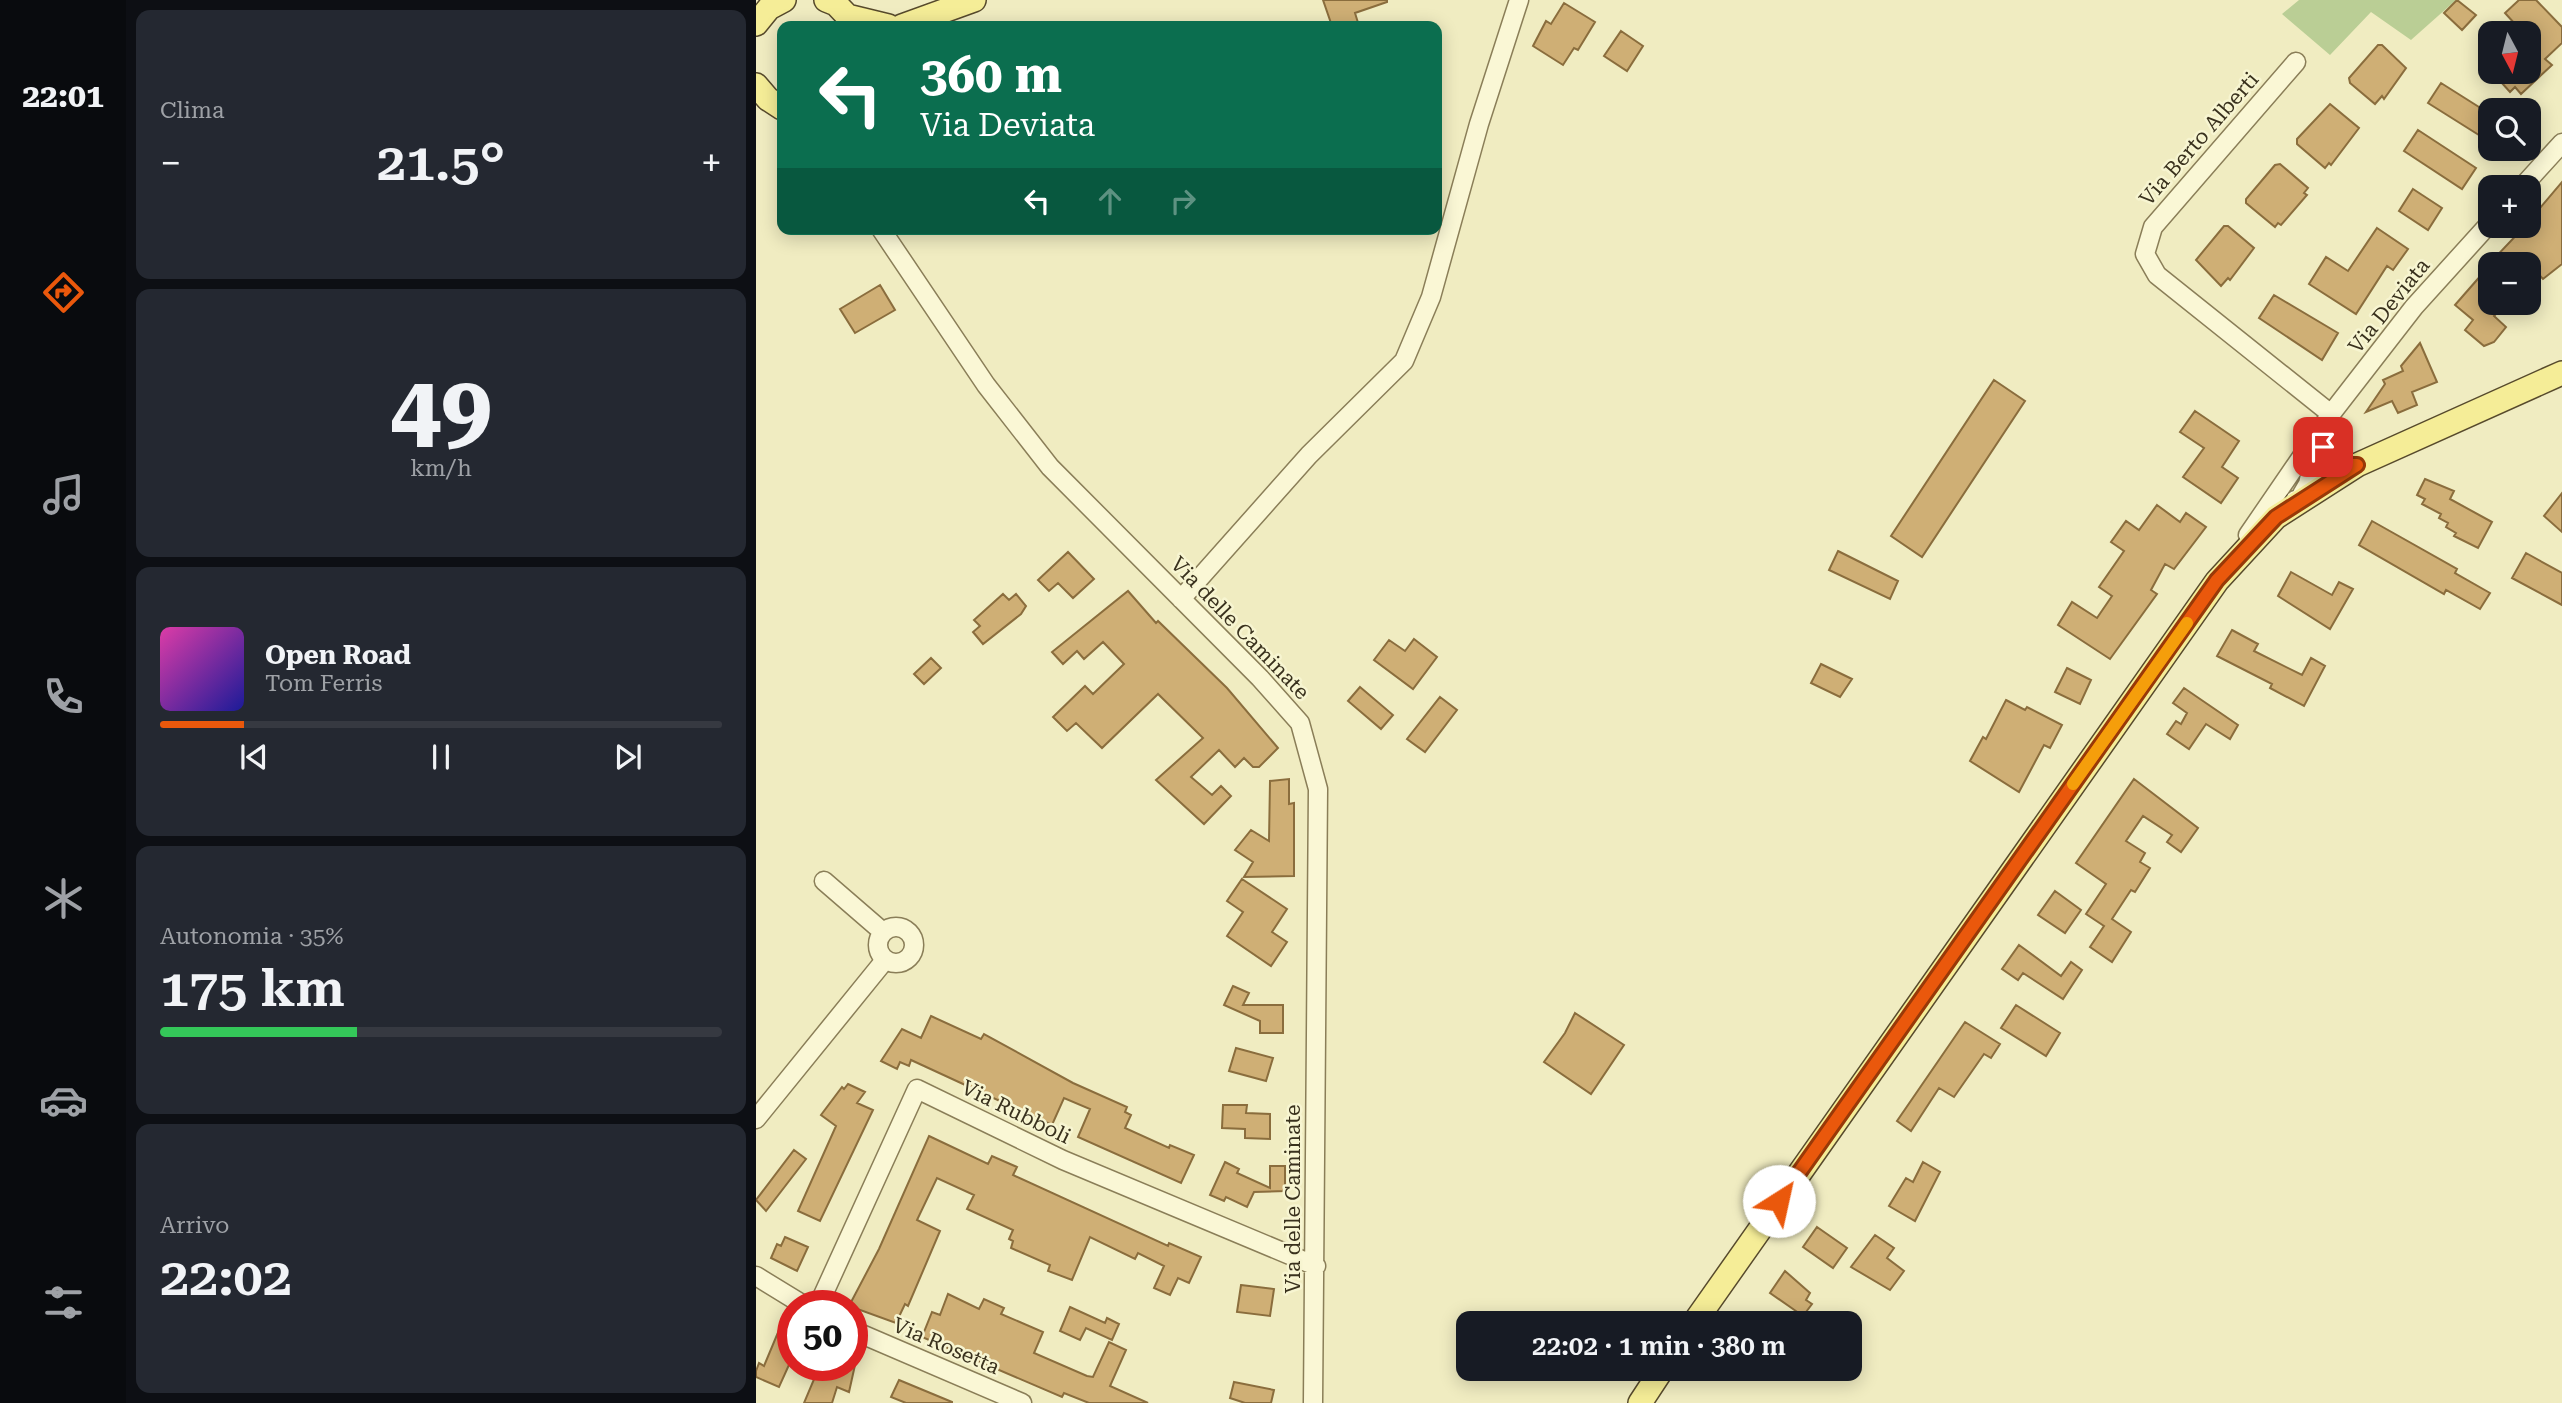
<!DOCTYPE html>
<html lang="it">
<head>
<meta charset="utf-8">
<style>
  :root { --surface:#171b24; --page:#242831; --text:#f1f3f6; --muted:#9ea1a6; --line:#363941; --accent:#ea580c }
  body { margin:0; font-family:"Roboto Serif",serif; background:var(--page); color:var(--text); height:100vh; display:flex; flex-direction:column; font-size:26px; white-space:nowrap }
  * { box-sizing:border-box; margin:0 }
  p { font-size:23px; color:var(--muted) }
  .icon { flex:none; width:38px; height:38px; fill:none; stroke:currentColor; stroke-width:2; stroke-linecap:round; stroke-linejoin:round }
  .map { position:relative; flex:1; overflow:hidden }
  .sheet { display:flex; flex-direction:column; gap:10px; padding:10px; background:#0d0f14; width:630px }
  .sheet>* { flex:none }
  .top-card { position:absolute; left:21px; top:21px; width:665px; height:214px; border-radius:14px; box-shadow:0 4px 18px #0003; background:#0b6e4f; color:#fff; overflow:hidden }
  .needle { width:46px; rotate:173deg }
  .controls { position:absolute; left:1722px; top:21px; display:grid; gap:14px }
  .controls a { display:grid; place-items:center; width:63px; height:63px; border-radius:14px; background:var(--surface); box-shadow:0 4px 18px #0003; font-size:35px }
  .speed { position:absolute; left:21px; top:1290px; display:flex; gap:14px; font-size:35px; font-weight:700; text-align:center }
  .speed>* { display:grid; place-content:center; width:91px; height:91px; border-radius:50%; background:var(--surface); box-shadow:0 4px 18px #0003; line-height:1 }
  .speed .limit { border:10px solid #d22; background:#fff; color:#111 }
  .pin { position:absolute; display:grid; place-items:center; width:60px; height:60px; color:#fff; margin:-30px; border-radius:14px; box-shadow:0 4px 10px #0006 }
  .me { position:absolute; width:77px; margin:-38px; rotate:35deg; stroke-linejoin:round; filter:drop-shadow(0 0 5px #0008) }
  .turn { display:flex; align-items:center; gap:24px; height:147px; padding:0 28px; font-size:32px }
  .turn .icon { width:91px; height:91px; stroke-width:2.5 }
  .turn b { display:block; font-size:49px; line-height:60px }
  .lanes { display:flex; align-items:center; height:66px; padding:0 28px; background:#0003; justify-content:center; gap:35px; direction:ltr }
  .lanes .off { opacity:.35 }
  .big { font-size:52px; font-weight:600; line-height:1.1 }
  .sheet .widget { flex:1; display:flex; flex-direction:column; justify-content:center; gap:10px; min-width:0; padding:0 24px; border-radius:14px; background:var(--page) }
  .sheet .dial { align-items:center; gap:0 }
  .dial b { font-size:91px; line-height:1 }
  .song { display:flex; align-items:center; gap:21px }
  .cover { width:84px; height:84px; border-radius:10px; background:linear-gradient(135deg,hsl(320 70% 55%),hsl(240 70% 35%)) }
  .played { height:7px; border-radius:4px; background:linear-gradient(90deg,var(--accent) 15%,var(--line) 15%) }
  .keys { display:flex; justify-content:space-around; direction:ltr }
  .heat { display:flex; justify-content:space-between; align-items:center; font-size:38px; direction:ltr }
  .charge { height:10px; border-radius:5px; background:linear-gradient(90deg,#34c759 35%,var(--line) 0) }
  .trip { position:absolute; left:700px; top:1311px; width:406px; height:70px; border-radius:14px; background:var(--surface); box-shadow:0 4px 18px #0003; font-weight:600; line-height:70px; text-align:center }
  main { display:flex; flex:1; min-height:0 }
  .menu { display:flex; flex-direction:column; width:126px; justify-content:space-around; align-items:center; background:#090b0e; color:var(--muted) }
  .menu .icon { width:49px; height:49px }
  .menu .on { color:var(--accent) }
  .menu b { font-size:32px; color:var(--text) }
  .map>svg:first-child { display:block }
</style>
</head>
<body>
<main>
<nav class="menu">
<b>22:01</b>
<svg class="icon on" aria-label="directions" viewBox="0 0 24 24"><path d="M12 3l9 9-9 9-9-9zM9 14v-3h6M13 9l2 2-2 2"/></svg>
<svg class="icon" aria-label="music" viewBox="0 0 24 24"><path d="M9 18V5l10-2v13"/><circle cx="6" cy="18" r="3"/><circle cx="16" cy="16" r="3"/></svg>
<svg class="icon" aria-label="phone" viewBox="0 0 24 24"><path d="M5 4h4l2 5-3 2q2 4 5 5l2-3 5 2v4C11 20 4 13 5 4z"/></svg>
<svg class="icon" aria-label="climate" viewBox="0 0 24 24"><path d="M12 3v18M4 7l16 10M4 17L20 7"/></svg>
<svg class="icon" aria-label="car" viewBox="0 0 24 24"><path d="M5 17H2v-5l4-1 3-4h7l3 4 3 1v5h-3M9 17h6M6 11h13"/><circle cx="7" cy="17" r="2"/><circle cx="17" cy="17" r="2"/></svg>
<svg class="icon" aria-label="filters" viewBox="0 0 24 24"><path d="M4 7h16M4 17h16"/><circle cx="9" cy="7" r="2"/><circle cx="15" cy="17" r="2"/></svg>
</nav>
<section class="sheet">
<div class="widget"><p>Clima</p>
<div class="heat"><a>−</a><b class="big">21.5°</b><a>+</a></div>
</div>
<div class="widget dial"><b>49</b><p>km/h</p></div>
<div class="widget">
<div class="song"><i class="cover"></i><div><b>Open Road</b><p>Tom Ferris</p></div></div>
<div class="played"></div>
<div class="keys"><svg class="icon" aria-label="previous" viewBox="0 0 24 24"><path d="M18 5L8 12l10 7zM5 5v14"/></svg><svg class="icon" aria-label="pause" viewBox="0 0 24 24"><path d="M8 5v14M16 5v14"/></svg><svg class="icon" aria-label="next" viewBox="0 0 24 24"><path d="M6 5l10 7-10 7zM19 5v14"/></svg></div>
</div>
<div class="widget"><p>Autonomia · 35%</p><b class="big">175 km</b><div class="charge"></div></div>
<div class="widget"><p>Arrivo</p><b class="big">22:02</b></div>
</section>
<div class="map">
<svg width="1806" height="1403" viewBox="0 0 1806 1403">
  <rect width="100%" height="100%" fill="#f0ecc1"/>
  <!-- green -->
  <path fill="#bace95" d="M 1543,0 L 1700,0 L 1655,40 L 1615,12 L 1574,55 L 1526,14 Z"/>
  <!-- building -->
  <path fill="#cfaf75" stroke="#8a6d3d" stroke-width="2" d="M 567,0 L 631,0 L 631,2 L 599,13 L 603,26 L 576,26 Z
    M 1701,0 L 1720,15 L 1706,30 L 1688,13 Z
    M 1763,0 L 1780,0 L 1806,27 L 1806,43 L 1789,59 L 1796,65 L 1765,94 L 1759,87 L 1754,92 L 1736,72 L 1773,72 L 1773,33 L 1749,33 L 1759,24 L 1749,13 Z
    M 808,3 L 839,22 L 822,50 L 818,48 L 807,65 L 777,46 L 790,21 L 795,24 Z
    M 865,31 L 887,46 L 871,71 L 848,56 Z
    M 1622,45 L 1626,45 L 1650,68 L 1628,99 L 1626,96 L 1619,104 L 1594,83 L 1593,78 Z
    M 1685,83 L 1734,114 L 1734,142 L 1672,103 Z
    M 1574,104 L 1603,128 L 1575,165 L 1573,163 L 1569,168 L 1541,144 L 1541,139 Z
    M 1662,130 L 1720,168 L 1706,189 L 1648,151 Z
    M 1524,164 L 1552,188 L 1548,193 L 1551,195 L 1525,225 L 1522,223 L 1519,227 L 1490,203 L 1490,199 L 1519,165 Z
    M 1806,182 L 1806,264 L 1787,279 L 1773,264 L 1733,264 L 1769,226 L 1773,226 L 1773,221 Z
    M 1657,189 L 1686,208 L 1672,230 L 1643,211 Z
    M 1468,226 L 1472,226 L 1498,248 L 1474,280 L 1472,278 L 1465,286 L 1440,260 Z
    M 1621,228 L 1652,249 L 1637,270 L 1631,266 L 1600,314 L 1553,284 L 1570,257 L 1592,271 Z
    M 1734,265 L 1734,303 L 1750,303 L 1738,316 L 1750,327 L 1738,342 L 1728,346 L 1709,330 L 1717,320 L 1699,305 Z
    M 124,285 L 139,310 L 99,333 L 84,309 Z
    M 1518,295 L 1582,333 L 1566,360 L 1503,318 Z
    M 1664,343 L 1681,382 L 1656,392 L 1661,405 L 1642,413 L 1636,401 L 1610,412 L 1629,384 L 1627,380 L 1647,371 L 1645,366 Z
    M 1238,380 L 1269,401 L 1166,557 L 1135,536 Z
    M 1439,411 L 1483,441 L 1466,467 L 1482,478 L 1465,503 L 1427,477 L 1448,448 L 1424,432 Z
    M 1669,479 L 1698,491 L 1694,499 L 1736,522 L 1722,548 L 1698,536 L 1700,533 L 1690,527 L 1692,523 L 1683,518 L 1685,514 L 1666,504 L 1669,499 L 1661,495 Z
    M 1806,493 L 1806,532 L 1788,516 Z
    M 1401,505 L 1424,522 L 1430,513 L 1450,527 L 1418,569 L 1409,564 L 1395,590 L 1401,594 L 1354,659 L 1302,625 L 1316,602 L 1341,618 L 1356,596 L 1343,587 L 1368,551 L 1355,542 L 1370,521 L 1383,530 Z
    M 1616,521 L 1701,569 L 1699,573 L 1734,593 L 1724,609 L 1690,590 L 1688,594 L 1603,545 Z
    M 1082,551 L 1142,581 L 1134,599 L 1073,570 Z
    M 312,552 L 338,579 L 317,598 L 302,583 L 293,591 L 282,580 Z
    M 1770,553 L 1806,573 L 1806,605 L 1756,578 Z
    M 1535,572 L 1576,595 L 1583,582 L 1597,589 L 1574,629 L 1522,596 Z
    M 372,591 L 400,623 L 402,621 L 471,688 L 522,748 L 503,767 L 497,767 L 488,758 L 479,767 L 463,750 L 435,777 L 456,795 L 465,786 L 475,796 L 448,824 L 400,780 L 447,738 L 402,694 L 346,748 L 320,723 L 311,731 L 297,717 L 329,686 L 337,694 L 368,664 L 347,642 L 328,659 L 321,651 L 307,664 L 296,652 Z
    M 247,594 L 253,600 L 260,594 L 270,606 L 265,614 L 227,644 L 217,632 L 224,626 L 218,620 Z
    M 1476,630 L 1502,644 L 1498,651 L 1546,675 L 1555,658 L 1569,666 L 1548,706 L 1514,688 L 1516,684 L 1461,656 Z
    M 658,639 L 681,657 L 657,689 L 618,660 L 633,640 L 649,651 Z
    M 175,658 L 185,668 L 168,684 L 158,674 Z
    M 1065,664 L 1096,679 L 1084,697 L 1055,683 Z
    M 1311,668 L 1335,680 L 1324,704 L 1299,692 Z
    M 604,687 L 637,715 L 625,729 L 592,701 Z
    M 1428,688 L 1482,725 L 1474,739 L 1450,724 L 1433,749 L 1411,734 L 1420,721 L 1425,724 L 1431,713 L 1417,703 Z
    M 684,697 L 701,710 L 669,752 L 651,739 Z
    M 1250,700 L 1269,710 L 1271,707 L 1306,725 L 1294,748 L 1288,745 L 1263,792 L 1214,761 L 1227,737 L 1230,739 Z
    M 533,779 L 533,804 L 538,803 L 538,876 L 488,877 L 497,862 L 479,850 L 495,830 L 513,841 L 514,781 Z
    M 1378,779 L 1442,828 L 1425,852 L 1411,842 L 1416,835 L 1387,816 L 1370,841 L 1389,853 L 1384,862 L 1394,868 L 1379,892 L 1375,890 L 1356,919 L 1375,932 L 1356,962 L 1334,947 L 1348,926 L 1330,914 L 1350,884 L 1320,863 Z
    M 486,879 L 531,909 L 516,932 L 531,942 L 515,966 L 471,936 L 487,912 L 471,901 Z
    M 1299,891 L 1325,910 L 1309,933 L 1282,915 Z
    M 1263,945 L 1305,976 L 1315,962 L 1326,970 L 1307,999 L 1267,973 L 1262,980 L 1246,969 Z
    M 477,986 L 493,993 L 487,1005 L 527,1005 L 527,1033 L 504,1033 L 504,1021 L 468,1005 Z
    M 1260,1005 L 1304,1033 L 1290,1056 L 1245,1028 Z
    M 819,1013 L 868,1045 L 835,1094 L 788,1062 L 809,1033 Z
    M 175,1016 L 225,1039 L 228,1034 L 317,1083 L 371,1107 L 369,1112 L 375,1115 L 369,1128 L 413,1148 L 414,1145 L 438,1155 L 425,1183 L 322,1137 L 334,1109 L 308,1098 L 296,1125 L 155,1060 L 153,1066 L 144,1062 L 141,1069 L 125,1061 L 146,1029 L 165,1038 Z
    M 1209,1022 L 1244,1044 L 1235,1058 L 1228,1054 L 1198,1097 L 1183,1088 L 1155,1131 L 1141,1121 Z
    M 480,1048 L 517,1058 L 510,1081 L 473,1071 Z
    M 92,1084 L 109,1092 L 101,1103 L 117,1110 L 64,1221 L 42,1211 L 80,1126 L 65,1115 L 86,1087 L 88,1089 Z
    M 467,1105 L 491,1105 L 490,1113 L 514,1114 L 514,1139 L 489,1138 L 489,1129 L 466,1128 Z
    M 173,1136 L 232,1164 L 236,1156 L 261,1167 L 257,1175 L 412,1246 L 413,1243 L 445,1257 L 433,1283 L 422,1278 L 414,1295 L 398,1288 L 408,1266 L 382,1253 L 379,1259 L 334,1237 L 316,1280 L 292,1271 L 294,1265 L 255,1248 L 257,1241 L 253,1239 L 257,1230 L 211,1209 L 218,1195 L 181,1178 L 161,1220 L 184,1231 L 152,1306 L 149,1304 L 140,1323 L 93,1306 L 123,1249 Z
    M 38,1150 L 50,1159 L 10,1211 L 0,1200 Z
    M 469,1162 L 483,1169 L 481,1173 L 514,1188 L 514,1166 L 529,1166 L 529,1191 L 498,1192 L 491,1207 L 470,1197 L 468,1201 L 454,1195 Z
    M 1167,1162 L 1184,1172 L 1159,1221 L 1133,1206 L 1150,1178 L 1157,1182 Z
    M 1061,1227 L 1091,1248 L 1077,1268 L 1047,1247 Z
    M 1119,1235 L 1138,1248 L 1131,1258 L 1148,1271 L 1134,1290 L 1095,1267 Z
    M 29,1237 L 52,1247 L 41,1271 L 15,1258 L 21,1244 L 25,1246 Z
    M 1029,1271 L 1054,1293 L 1050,1300 L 1056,1304 L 1047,1316 L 1014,1293 Z
    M 485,1285 L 518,1289 L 514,1316 L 481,1312 Z
    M 192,1294 L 223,1309 L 228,1299 L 248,1308 L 245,1314 L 287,1332 L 278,1353 L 331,1376 L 337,1377 L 353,1342 L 370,1350 L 354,1386 L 392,1403 L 333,1403 L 308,1393 L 306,1397 L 166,1337 L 176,1312 L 184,1315 Z
    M 314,1307 L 349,1323 L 351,1318 L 363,1324 L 356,1340 L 330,1328 L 324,1340 L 304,1331 Z
    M 23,1330 L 37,1335 L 37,1356 L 23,1387 L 0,1377 L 0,1371 L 3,1363 L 8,1366 Z
    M 64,1365 L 99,1365 L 93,1392 L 81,1387 L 76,1403 L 48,1403 Z
    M 143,1380 L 196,1402 L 196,1403 L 150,1403 L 135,1397 Z
    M 478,1382 L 518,1390 L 515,1403 L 489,1403 L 474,1398 Z"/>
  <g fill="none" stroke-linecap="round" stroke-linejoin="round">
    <defs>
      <path id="minor" d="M 1540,62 L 1397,227 L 1389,254 L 1401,275 L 1575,414
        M 1766,187 L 1806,143
        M 125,229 L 230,385 L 294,467 L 504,678 L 544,723 L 562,789 L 557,1403
        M 1565,437 C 1569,457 1582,465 1601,465
        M 1539,500 L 1542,501 L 1552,484 L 1561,445
        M 1492,535 L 1575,414 L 1658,307 L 1734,223
        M 425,599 L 553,455 L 648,361 L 675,297 L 723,124 L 763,0
        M 68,881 L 127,932
        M122 945a18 18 0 1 1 36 0a18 18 0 1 1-36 0Z
        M 0,1119 L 129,960
        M 0,1276 L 49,1306
        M 62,1306 L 161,1089 L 307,1160 L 560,1266
        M 96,1330 L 266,1403"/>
      <path id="major" d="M 70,0 L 80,4 L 101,26
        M 95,17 L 132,26
        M 0,24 L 13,8 L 28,0
        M 146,26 L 218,0
        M 0,85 L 12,99 L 26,108
        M 938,1323 L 1461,581 L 1520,517 L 1601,465 L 1806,373
        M 884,1403 L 907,1368"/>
    </defs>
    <!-- minor casing -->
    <use href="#minor" stroke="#8a7e58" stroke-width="21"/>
    <!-- major casing -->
    <use href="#major" stroke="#574a2c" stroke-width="26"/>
    <!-- minor -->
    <use href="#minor" stroke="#faf7d5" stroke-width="18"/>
    <!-- major -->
    <use href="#major" stroke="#f5ed97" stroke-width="23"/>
  </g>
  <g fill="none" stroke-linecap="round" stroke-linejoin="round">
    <defs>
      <path id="route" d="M 1023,1201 L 1461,580 L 1520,517 L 1601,465 L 1586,465 L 1567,447"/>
    </defs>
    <!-- route casing -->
    <use href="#route" stroke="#983908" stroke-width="18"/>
    <!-- route -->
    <use href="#route" stroke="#ea580c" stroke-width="12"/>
    <!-- slow -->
    <path stroke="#f59e0b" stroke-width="12" d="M 1317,784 L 1431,623"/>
  </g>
  <g text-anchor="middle" stroke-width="5" stroke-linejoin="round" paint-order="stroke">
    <!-- street labels -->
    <g font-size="21" fill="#39311d" stroke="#f7f5d1">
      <text transform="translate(1443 139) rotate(-49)" y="7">Via Berto Alberti</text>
      <text transform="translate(1633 306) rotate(-51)" y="7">Via Deviata</text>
      <text transform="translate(484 628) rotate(46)" y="7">Via delle Caminate</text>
      <text transform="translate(260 1112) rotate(26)" y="7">Via Rubboli</text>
      <text transform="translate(537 1199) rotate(-90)" y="7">Via delle Caminate</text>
      <text transform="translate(190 1346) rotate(23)" y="7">Via Rosetta</text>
    </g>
  </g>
</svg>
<div class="controls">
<a><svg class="needle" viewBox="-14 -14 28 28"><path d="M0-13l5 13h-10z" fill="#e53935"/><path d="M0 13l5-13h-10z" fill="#9ea1a6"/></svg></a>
<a><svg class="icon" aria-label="search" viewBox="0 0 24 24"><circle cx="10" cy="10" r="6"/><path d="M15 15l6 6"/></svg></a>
<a>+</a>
<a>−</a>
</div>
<div class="speed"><div class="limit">50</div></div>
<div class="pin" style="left:1567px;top:447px;background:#d93025"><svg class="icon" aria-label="arrive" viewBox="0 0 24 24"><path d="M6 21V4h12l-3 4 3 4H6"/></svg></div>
<svg class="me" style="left:1023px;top:1201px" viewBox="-20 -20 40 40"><circle r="19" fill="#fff"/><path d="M0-13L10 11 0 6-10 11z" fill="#ea580c"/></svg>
<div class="trip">22:02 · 1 min · 380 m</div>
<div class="top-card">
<div class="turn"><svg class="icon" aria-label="left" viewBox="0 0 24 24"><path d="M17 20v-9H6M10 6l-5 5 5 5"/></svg><div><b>360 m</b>Via Deviata</div></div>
<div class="lanes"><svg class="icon" aria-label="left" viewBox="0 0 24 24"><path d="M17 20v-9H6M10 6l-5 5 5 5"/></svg><svg class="icon off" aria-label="ahead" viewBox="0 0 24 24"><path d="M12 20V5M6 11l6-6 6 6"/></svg><svg class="icon off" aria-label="right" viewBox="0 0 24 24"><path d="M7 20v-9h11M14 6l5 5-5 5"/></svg></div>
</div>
</div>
</main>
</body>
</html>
